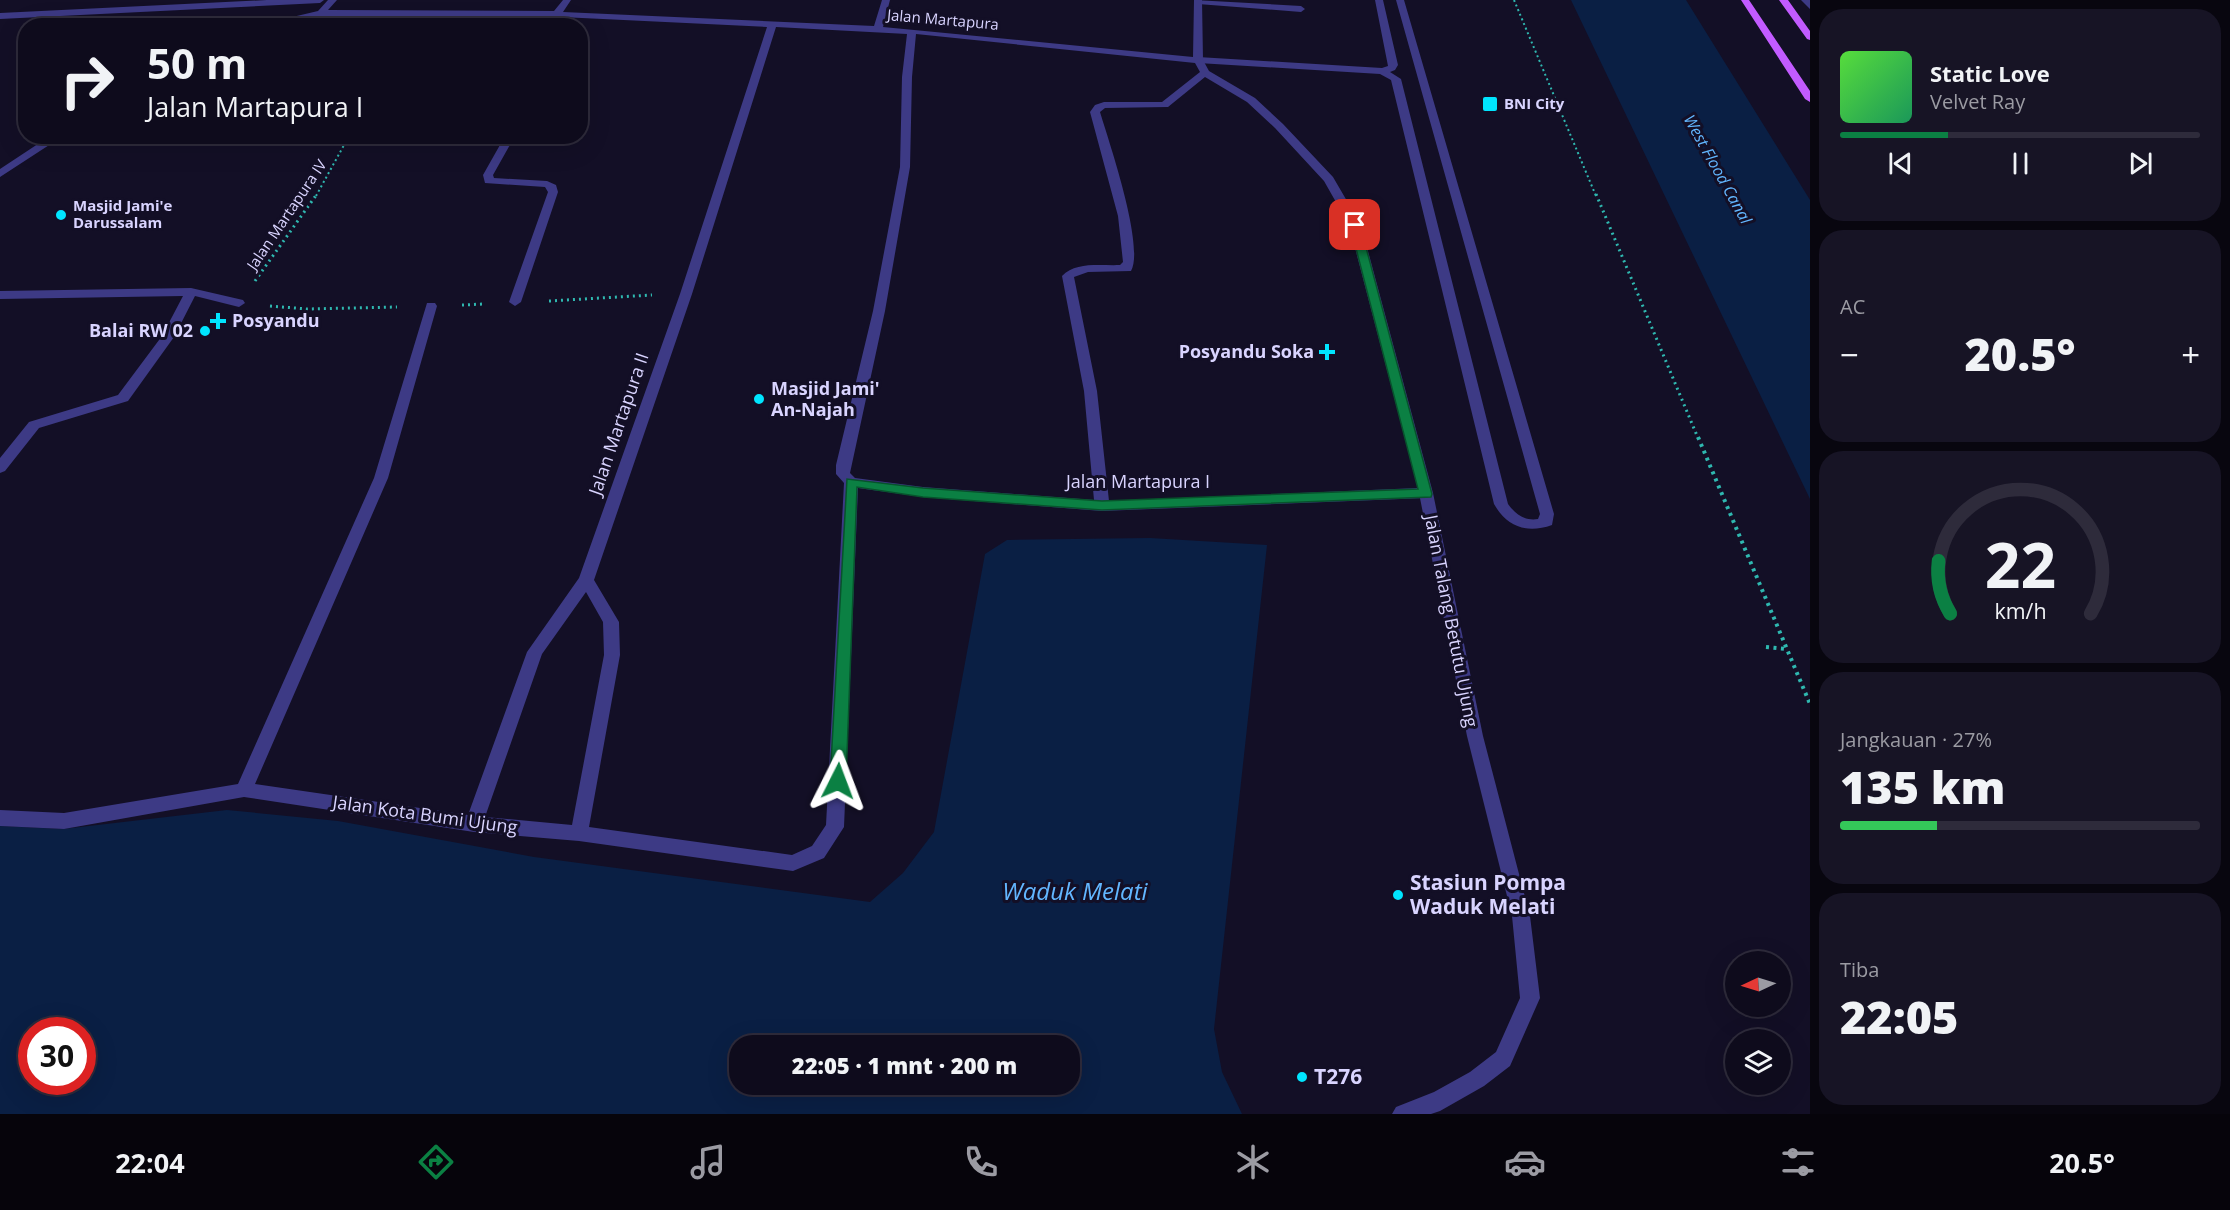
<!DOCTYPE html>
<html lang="id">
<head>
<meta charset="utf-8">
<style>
  :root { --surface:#0e0b1c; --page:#171425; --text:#f1f3f6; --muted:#9b9ba3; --line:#2e2b3b; --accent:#0b8043 }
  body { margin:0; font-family:"Open Sans",sans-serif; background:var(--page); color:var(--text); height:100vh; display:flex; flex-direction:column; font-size:22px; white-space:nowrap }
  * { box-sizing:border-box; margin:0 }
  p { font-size:20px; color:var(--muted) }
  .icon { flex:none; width:33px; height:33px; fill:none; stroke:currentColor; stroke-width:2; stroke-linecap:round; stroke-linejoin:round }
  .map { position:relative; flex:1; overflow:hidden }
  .sheet { display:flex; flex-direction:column; gap:9px; padding:9px; background:#08060f; width:420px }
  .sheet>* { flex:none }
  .hud { position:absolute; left:18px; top:18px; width:570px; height:126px; border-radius:24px; box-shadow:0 6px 24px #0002,0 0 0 2px var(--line); background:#0e0b1c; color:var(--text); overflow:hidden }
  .needle { width:39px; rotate:266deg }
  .tools { position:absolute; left:1725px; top:951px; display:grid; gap:12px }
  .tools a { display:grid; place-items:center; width:66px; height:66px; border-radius:50%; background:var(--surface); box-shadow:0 6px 24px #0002,0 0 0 2px var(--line); font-size:30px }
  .speed { position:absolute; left:18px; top:1017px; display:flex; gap:12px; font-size:30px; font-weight:700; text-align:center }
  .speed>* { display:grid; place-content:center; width:78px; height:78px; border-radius:50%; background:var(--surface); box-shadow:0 6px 24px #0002,0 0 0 2px var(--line); line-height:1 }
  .speed .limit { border:9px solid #d22; background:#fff; color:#111 }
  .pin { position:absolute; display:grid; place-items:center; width:51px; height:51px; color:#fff; margin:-26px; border-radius:12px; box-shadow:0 3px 9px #0006 }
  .me { position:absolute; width:66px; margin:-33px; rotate:3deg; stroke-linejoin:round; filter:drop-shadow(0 0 4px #0008) }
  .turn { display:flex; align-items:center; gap:21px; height:126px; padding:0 30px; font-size:27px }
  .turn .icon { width:78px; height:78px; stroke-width:2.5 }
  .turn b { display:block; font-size:42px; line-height:51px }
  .big { font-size:45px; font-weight:800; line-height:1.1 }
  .sheet .widget { flex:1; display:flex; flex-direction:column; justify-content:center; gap:9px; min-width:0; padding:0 21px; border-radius:24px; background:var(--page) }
  .sheet .dial { align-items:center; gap:0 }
  .dial svg { height:156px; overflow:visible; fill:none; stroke:var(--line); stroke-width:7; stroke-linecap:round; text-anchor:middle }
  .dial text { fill:var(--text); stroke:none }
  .song { display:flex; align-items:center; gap:18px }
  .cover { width:72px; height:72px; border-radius:9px; background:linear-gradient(135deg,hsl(110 70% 55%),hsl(150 70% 35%)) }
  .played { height:6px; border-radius:3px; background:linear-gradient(90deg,var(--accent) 30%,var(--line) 30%) }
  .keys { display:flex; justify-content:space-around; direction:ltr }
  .heat { display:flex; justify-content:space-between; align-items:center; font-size:33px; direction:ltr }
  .charge { height:9px; border-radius:4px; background:linear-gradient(90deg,#34c759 27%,var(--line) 0) }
  .trip { position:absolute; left:729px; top:1035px; width:351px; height:60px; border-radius:24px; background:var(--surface); box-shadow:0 6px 24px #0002,0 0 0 2px var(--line); font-weight:800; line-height:60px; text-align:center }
  .tabs { display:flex; height:96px; justify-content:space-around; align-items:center; background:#06040b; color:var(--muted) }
  .tabs .icon { width:42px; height:42px }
  .tabs .active { color:var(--accent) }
  .tabs b { font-size:27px; color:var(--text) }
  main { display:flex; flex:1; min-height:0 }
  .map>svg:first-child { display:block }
</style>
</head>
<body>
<main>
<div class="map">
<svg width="1810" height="1114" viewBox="0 0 1810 1114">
  <rect width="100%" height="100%" fill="#130f26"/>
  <!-- water -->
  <path fill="#0a1f44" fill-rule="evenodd" d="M 1571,0 L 1686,0 L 1810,200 L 1810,499 Z
    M 1150,538 L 1267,545 L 1214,1029 L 1222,1072 L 1242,1114 L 0,1114 L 0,826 L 63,829 L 227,810 L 338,821 L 534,857 L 870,902 L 903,873 L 934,832 L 985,554 L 1007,540 ZM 32,1030 L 82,1030 L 82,1082 L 32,1082 ZM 740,1046 L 1070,1046 L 1070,1084 L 740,1084 Z"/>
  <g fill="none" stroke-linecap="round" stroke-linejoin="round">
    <!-- path-far2 -->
    <path stroke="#2fb8b0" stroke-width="2" stroke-dasharray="2 3" stroke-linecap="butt" d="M 1514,0 L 1596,196
      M 316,196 L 349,136"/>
    <!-- path-far1 -->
    <path stroke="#2fb8b0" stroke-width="3" stroke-dasharray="2 4" stroke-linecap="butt" d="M 1596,194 L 1698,438
      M 255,281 L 317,194
      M 549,301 L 652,295
      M 462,305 L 484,304
      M 270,306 L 307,309 L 397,307"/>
    <!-- path -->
    <path stroke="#2fb8b0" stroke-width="4" stroke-dasharray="3 4.5" stroke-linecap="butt" d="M 1698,437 L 1810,704
      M 1766,647 L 1786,649"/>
    <!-- service -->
    <path fill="#3d3a85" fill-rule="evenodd" d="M 1194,0 L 1301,6 L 1305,9 L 1301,12 L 1198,4 Z
      M 1375,0 L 1383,0 L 1398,65 L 1395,70 L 1390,72 L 1401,79 L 1508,504 C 1516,515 1525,521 1538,519 L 1540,514 L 1396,0 L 1404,0 L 1554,514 L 1552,525 C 1527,534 1507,527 1494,504 L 1391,80 L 1380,74 L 1198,63 L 1193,60 L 1198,57 L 1382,68 L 1388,66 Z
      M 1801,0 L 1810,0 L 1810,9 Z
      M 1426,488 L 1433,493 L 1483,736 L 1530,916 L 1540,998 L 1510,1066 L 1484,1086 L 1440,1111 L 1431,1114 L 1392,1114 L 1396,1107 L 1434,1092 L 1470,1072 L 1496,1052 L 1520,998 L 1512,916 L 1467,736 L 1419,493 Z"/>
    <!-- minor -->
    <path fill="#3d3a85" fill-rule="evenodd" d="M 267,0 L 324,0 L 320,3 L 0,19 L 0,13 Z
      M 328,0 L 337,0 L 328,10 L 554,11 L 563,0 L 571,0 L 563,12 L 874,26 L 882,0 L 890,0 L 883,27 L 1193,57 L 1194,0 L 1202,0 L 1203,60 L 1209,71 L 1255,98 L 1283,124 L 1333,177 L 1361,225 L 1433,493 L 1426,498 L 1102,511 L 923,497 L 858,488 L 844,827 L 824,858 L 793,871 L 579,841 L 474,832 L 244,797 L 64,829 L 0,826 L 0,810 L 64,813 L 238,784 L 374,478 L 427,303 L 435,303 L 437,306 L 388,478 L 255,784 L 468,815 L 527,652 L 579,578 L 680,294 L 767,27 L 561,17 L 560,26 L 551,26 L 552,17 L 321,16 L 274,26 L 254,26 L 318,11 ZM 776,27 L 907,34 L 902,77 L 900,167 L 873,311 L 836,465 L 836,474 L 844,483 L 826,825 L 812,846 L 792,855 L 589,827 L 620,655 L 619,622 L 594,580 L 692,294 ZM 916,34 L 1195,63 L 1200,72 L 1162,102 L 1104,102 L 1095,105 L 1090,112 L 1118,216 L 1123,262 L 1120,265 C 1101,266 1076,261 1062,276 L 1084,391 L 1094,500 L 923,487 L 855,478 L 850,473 L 885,311 L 910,167 L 912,77 ZM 1205,77 L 1247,102 L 1275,128 L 1324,181 L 1349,225 L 1418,488 L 1109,501 L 1097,391 L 1074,277 L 1088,272 L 1131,271 C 1145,246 1109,142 1100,112 L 1105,108 L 1168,107 ZM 586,592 L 603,622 L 604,655 L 572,825 L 485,817 L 542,654 Z
      M 50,136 L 63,136 L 0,177 L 0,169 Z
      M 505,136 L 515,136 L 493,175 L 494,178 L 547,181 L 556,185 L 558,192 L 521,302 L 515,306 L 509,302 L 548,192 L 545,187 L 485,183 L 483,175 Z
      M 191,288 L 243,300 L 245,303 L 239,307 L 195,296 L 174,337 L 128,401 L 39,428 L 5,471 L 0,473 L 0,458 L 29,422 L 118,395 L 162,336 L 183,296 L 0,299 L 0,291 Z"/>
    <!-- primary -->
    <path fill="#c25bff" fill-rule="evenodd" d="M 1741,0 L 1749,0 L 1810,91 L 1810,102 L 1805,99 Z
      M 1779,0 L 1788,0 L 1810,31 L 1810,40 L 1807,39 Z"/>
  </g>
  <!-- route -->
  <path fill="#0b8043" stroke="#07532c" stroke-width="1.5" d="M 1355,222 L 1360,225 L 1432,494 L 1431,497 L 1102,510 L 923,497 L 857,487 L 846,781 L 843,786 L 838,788 L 832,786 L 830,781 L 847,479 L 923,488 L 1102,501 L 1418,489 L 1350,225 Z"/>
  <!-- markers -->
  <g fill="#00e5ff" stroke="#130f26" stroke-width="2">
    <rect x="1482" y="96" width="16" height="16" rx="3"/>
    <circle cx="61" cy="215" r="6"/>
    <path d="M215 312h6v6h6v6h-6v6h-6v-6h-6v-6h6z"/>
    <circle cx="205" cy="331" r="6"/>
    <path d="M1324 343h6v6h6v6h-6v6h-6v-6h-6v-6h6z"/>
    <circle cx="759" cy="399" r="6"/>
    <circle cx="1398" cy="895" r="6"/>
    <circle cx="1302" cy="1077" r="6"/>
  </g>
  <g text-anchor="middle" stroke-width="6" stroke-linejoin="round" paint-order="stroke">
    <!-- far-street labels -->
    <g font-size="15" fill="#d9d4ff" stroke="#130f26">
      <text transform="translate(943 20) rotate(5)" y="5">Jalan Martapura</text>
      <text transform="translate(287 215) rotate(-56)" y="5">Jalan Martapura IV</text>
    </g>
    <!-- far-poi labels -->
    <g font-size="15" font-weight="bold" fill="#d9d4ff" stroke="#130f26" text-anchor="start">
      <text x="1504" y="109">BNI City</text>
      <text x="73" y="211">Masjid Jami'e<tspan x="73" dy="17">Darussalam</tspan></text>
    </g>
    <!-- far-water labels -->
    <g font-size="16" font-style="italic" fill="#62b6ff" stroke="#130f26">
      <text transform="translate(1718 169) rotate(61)" y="6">West Flood Canal</text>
    </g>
    <!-- poi labels -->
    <g font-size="18" font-weight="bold" fill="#d9d4ff" stroke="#130f26" text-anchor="start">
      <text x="232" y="327">Posyandu</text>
      <text x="193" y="337" text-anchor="end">Balai RW 02</text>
      <text x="1314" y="358" text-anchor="end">Posyandu Soka</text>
      <text x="771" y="395">Masjid Jami'<tspan x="771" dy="21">An-Najah</tspan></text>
    </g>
    <!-- street labels -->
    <g font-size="18" fill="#d9d4ff" stroke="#130f26">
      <text transform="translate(619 424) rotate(-71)" y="6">Jalan Martapura II</text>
      <text x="1138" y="488">Jalan Martapura I</text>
      <text transform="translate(1451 621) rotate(79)" y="6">Jalan Talang Betutu Ujung</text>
      <text transform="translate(425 815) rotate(8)" y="6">Jalan Kota Bumi Ujung</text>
    </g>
    <!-- near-poi labels -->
    <g font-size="21" font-weight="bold" fill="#d9d4ff" stroke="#130f26" text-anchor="start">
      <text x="1410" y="890">Stasiun Pompa<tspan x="1410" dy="24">Waduk Melati</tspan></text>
      <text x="1314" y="1084">T276</text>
    </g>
    <!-- near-water labels -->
    <g font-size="24" font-style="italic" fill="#62b6ff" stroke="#130f26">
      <text x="1075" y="900">Waduk Melati</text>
    </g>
  </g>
</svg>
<div class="tools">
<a><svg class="needle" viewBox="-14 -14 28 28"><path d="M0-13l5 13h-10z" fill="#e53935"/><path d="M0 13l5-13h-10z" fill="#9b9ba3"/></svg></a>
<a><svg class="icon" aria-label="layers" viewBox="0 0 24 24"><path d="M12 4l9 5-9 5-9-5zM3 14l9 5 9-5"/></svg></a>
</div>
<div class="speed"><div class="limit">30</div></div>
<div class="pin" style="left:1355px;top:225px;background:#d93025"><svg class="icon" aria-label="arrive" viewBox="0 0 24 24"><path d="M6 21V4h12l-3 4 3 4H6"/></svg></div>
<svg class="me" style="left:838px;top:781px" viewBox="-20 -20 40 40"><path d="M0-17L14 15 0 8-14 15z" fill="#0b8043" stroke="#fff" stroke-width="4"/></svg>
<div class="trip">22:05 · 1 mnt · 200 m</div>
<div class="hud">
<div class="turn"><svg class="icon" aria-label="right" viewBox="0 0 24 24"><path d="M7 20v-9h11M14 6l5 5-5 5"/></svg><div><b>50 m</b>Jalan Martapura I</div></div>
</div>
</div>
<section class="sheet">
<div class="widget">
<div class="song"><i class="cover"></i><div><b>Static Love</b><p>Velvet Ray</p></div></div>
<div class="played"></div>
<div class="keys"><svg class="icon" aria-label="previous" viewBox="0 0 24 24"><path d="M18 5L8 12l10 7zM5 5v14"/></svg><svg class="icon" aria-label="pause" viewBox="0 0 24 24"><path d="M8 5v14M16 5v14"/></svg><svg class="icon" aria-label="next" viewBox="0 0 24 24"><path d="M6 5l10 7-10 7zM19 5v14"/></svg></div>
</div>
<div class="widget"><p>AC</p>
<div class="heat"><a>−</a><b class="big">20.5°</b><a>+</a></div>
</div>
<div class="widget dial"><svg viewBox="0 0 100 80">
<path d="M14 69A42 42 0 1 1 86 69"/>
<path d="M14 69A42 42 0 0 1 8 42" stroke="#0b8043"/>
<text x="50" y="56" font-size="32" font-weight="700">22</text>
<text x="50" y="72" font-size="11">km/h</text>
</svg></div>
<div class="widget"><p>Jangkauan · 27%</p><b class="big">135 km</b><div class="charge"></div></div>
<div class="widget"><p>Tiba</p><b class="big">22:05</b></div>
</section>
</main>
<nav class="tabs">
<b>22:04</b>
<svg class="icon active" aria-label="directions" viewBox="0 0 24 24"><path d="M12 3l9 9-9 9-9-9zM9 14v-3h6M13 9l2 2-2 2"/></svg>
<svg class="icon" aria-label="music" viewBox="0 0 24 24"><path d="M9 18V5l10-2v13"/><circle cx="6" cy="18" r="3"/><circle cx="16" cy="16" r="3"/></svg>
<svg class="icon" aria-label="phone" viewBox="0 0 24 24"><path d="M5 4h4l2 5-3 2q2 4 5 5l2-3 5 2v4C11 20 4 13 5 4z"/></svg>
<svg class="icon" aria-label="climate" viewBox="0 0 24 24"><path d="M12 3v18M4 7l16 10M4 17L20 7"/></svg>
<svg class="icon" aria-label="car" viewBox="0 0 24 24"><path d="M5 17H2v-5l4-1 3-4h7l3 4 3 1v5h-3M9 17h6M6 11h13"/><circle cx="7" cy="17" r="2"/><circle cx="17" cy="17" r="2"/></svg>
<svg class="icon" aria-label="filters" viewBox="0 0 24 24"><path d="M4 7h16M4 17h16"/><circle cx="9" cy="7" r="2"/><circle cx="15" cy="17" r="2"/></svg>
<b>20.5°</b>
</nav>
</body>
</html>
